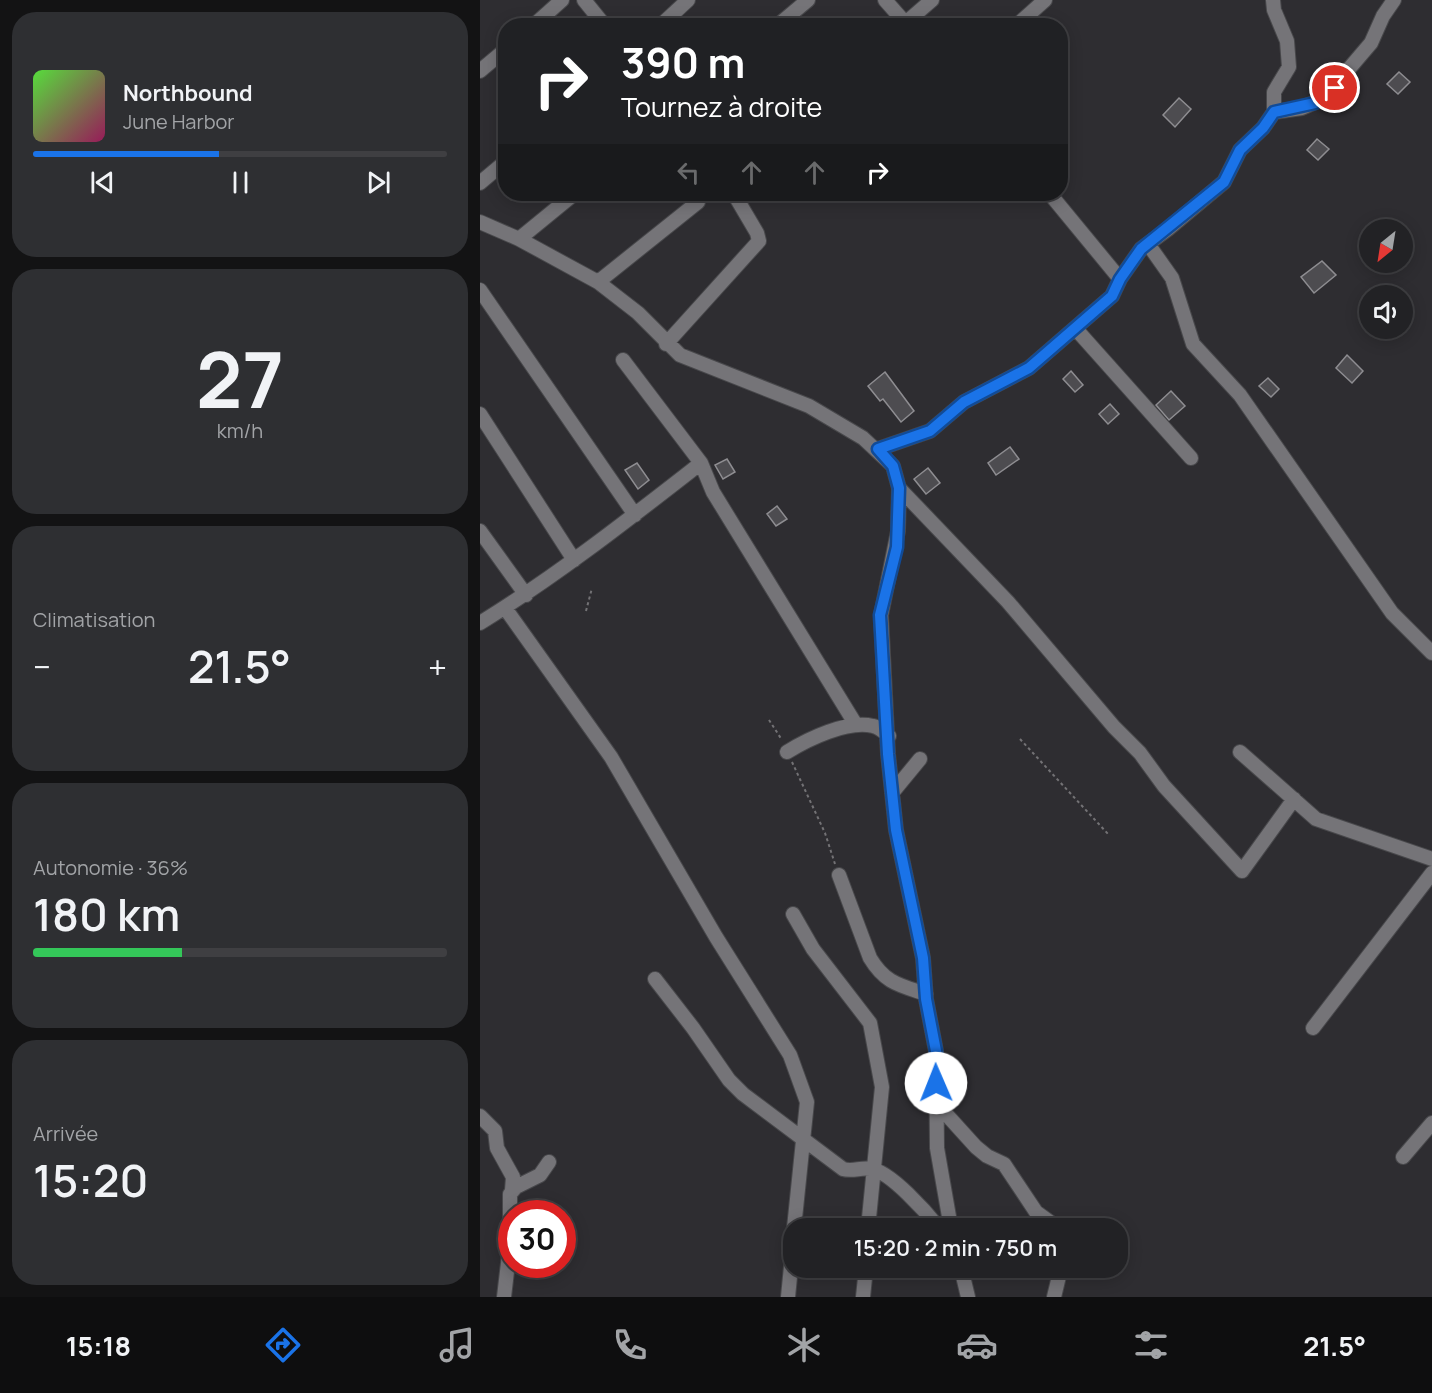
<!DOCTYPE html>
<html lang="fr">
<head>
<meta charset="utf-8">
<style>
  :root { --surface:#222225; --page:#2e2f32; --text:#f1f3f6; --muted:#a2a4a7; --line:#3f3f42; --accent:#1a73e8 }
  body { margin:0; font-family:Manrope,sans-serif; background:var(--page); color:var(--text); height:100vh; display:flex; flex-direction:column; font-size:22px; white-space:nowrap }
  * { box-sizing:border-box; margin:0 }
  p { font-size:20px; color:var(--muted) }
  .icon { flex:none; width:33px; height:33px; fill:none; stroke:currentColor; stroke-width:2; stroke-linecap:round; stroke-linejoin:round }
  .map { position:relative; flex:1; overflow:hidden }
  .drawer { display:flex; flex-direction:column; gap:12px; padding:12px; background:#131314; width:480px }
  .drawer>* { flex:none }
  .hud { position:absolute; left:18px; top:18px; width:570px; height:183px; border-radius:24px; box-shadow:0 3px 15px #0003,0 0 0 2px var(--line); background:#202124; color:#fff; overflow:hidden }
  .needle { width:39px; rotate:210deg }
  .controls { position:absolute; left:879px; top:219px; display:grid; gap:12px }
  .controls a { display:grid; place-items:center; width:54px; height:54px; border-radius:50%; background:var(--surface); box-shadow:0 3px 15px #0003,0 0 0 2px var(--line); font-size:30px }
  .speed { position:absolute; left:18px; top:1200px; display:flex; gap:12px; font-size:30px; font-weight:700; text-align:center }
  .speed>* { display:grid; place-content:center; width:78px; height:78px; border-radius:50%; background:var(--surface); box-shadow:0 3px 15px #0003,0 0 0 2px var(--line); line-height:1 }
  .speed .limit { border:9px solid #d22; background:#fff; color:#111 }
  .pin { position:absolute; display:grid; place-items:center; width:51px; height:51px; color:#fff; margin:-26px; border:3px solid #fff; border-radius:50%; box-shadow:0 2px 6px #0007 }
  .me { position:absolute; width:66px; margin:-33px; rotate:359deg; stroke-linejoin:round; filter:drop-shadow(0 0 4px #0008) }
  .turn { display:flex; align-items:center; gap:21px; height:126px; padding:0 24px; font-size:27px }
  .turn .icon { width:78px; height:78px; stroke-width:2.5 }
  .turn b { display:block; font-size:42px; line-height:51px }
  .lanes { display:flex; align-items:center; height:57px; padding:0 24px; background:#0003; justify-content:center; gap:30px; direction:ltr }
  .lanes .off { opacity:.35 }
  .big { font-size:45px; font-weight:600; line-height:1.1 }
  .drawer .card { flex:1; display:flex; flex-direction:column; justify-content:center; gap:9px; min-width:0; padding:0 21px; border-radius:24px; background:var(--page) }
  .drawer .dial { align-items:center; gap:0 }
  .dial b { font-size:78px; line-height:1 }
  .song { display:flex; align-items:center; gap:18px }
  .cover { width:72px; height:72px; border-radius:9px; background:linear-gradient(135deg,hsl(110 70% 55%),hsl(330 70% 35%)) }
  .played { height:6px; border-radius:3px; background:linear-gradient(90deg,var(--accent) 45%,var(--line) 45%) }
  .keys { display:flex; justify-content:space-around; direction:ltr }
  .heat { display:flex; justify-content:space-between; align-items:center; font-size:33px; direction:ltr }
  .charge { height:9px; border-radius:4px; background:linear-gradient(90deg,#34c759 36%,var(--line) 0) }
  .trip { position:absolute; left:303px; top:1218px; width:345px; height:60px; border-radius:24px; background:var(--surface); box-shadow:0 3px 15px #0003,0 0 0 2px var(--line); font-weight:600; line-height:60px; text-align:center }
  .menu { display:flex; height:96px; justify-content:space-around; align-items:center; background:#0e0e0f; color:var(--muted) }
  .menu .icon { width:42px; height:42px }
  .menu .on { color:var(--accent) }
  .menu b { font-size:27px; color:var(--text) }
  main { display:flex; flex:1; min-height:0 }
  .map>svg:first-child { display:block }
</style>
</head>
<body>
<main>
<section class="drawer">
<div class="card">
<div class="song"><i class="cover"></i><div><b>Northbound</b><p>June Harbor</p></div></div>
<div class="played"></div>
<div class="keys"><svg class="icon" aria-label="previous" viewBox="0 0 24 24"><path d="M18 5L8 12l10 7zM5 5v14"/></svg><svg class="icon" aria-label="pause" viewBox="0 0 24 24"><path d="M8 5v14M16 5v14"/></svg><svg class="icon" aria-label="next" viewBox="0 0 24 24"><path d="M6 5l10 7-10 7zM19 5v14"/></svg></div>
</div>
<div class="card dial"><b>27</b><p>km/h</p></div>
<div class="card"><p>Climatisation</p>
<div class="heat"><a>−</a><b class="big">21.5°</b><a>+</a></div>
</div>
<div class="card"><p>Autonomie · 36%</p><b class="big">180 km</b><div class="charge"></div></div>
<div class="card"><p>Arrivée</p><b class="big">15:20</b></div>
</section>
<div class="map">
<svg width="952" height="1297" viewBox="0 0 952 1297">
  <rect width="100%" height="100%" fill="#2e2d31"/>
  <!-- building -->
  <path fill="#4d4c50" stroke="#8e8d91" stroke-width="1.5" d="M 919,72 L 930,82 L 918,94 L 907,84 Z
    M 699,98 L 711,109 L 695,127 L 683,115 Z
    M 837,139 L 849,149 L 838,160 L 827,150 Z
    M 842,261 L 856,275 L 834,293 L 821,277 Z
    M 867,355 L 883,371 L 872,383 L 856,368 Z
    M 591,371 L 603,385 L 595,392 L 583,379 Z
    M 405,372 L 434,411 L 421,422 L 403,399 L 400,401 L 388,386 Z
    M 788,378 L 799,389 L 791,397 L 779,386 Z
    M 691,391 L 705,406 L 689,420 L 676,405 Z
    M 630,404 L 639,414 L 628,424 L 619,414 Z
    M 530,447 L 539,459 L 516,475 L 508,463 Z
    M 247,459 L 255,472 L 243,479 L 235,465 Z
    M 157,463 L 169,480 L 158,489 L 145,470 Z
    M 448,468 L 460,483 L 446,494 L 434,479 Z
    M 297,506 L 307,519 L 296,526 L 287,514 Z"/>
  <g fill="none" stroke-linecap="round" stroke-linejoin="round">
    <defs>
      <path id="minor" d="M 104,0 L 125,26
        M 405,0 L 428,26
        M 53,26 L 82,0
        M 180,26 L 208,0
        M 297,26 L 328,0
        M 422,26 L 452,0
        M 536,26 L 565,0
        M 0,71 L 26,49
        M 794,112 L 822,108 L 844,98 L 891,43 L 903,16 L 914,0
        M 0,183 L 26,161
        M 570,194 L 640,279
        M 0,222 L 39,239 L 118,282 L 158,313 L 200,355 L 329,406 L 383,438 L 413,466 L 419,488 L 418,531 L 401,615 L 408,754 L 416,830 L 443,958 L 446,999 L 456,1051 L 457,1148 L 471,1228
        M 39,239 L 94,194
        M 668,244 L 692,278 L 713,344 L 760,395 L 912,613 L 952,653
        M 118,282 L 218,202
        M 0,290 L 155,515
        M 595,328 L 711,458
        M 186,344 L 279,241 L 277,233 L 254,194
        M 143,360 L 221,463 L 233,492 L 376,725
        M 0,414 L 94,560
        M 398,449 L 450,431 L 484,402 L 549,368 L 632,296 L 640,279 L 661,249 L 688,229 L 744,182 L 760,150 L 783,128 L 794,112 L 794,92 L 809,67 L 807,41 L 794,10 L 793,0
        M 419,488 L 528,602 L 634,727 L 660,753 L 684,786 L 762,871 L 814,799
        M 0,531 L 46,595
        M 25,608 L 131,757 L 236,937 L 310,1055 L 327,1102 L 314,1228
        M 0,623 C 78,575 149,519 221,463
        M 307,752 C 328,739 367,720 393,726 C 399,727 404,732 409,736
        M 760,752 L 836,819 L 952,859
        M 412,793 L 440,759
        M 359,875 L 390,958 C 405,983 419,985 446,994
        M 313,914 L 333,949 L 390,1023 L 402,1087 L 388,1228
        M 175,979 L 213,1028 L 249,1080 L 263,1094 L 363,1169 C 373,1172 381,1167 391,1169 C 410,1171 447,1213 459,1228
        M 833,1028 L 952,873
        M 457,1104 L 496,1147 L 507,1156 L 524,1164 L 556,1212 L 578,1228
        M 0,1116 L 15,1131 L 17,1148 L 33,1177 L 32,1190
        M 923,1157 L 952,1123
        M 481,1268 L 488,1297
        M 24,1297 L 30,1246 L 30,1194 L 36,1187 L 60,1175 L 69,1162
        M 308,1297 L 314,1236
        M 383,1297 L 386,1268
        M 574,1297 L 581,1268"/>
    </defs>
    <!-- minor casing -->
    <use href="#minor" stroke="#48484b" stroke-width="16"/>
    <!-- path -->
    <path stroke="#737275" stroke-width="2" stroke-dasharray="3 3" stroke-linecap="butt" d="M 106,611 L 112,588
      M 289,720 L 302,740
      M 540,739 L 629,835
      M 312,762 L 345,833 L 355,864"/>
    <!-- minor -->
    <use href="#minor" stroke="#757478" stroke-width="14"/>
  </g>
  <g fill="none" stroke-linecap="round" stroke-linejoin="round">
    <defs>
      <path id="route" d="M 456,1083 L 456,1051 L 446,999 L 443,958 L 416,830 L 408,754 L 400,615 L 417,547 L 419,488 L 413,466 L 398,449 L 450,431 L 484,402 L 549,368 L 632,296 L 640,279 L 661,249 L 744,182 L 760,150 L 783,128 L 794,112 L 835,103 L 855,88"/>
    </defs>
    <!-- route casing -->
    <use href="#route" stroke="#114b97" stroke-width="15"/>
    <!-- route -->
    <use href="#route" stroke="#1a73e8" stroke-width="10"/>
  </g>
</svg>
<div class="controls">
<a><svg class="needle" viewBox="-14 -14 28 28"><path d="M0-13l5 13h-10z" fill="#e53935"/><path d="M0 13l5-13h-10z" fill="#a2a4a7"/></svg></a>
<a><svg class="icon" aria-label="sound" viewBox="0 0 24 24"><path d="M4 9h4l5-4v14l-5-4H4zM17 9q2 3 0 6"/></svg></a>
</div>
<div class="speed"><div class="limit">30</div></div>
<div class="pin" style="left:855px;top:88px;background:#d93025"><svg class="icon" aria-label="arrive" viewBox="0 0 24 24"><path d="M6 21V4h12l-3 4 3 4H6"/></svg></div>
<svg class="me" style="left:456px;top:1083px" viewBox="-20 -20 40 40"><circle r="19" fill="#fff"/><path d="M0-13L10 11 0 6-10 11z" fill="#1a73e8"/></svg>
<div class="trip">15:20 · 2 min · 750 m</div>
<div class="hud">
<div class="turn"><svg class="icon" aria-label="right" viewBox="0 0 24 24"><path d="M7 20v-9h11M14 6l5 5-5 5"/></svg><div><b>390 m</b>Tournez à droite</div></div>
<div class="lanes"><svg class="icon off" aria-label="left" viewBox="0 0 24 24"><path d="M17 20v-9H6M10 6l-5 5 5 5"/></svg><svg class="icon off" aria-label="ahead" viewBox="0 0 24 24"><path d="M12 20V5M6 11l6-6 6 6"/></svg><svg class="icon off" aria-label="ahead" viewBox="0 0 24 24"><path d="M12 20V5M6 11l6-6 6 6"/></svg><svg class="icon" aria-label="right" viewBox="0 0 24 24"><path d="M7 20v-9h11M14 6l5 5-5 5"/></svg></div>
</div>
</div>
</main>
<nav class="menu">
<b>15:18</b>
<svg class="icon on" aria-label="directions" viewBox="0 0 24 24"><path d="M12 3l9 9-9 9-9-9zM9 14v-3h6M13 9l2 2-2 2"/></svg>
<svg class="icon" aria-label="music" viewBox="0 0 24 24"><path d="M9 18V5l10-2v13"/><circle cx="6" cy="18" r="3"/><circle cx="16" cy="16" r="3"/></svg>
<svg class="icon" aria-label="phone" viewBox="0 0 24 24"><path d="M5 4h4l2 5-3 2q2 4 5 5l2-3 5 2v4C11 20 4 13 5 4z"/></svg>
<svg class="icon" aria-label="climate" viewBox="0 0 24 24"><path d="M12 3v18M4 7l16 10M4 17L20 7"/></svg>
<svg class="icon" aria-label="car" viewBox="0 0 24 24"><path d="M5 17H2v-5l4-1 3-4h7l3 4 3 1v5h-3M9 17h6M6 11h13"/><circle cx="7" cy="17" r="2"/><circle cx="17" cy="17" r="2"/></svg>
<svg class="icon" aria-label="filters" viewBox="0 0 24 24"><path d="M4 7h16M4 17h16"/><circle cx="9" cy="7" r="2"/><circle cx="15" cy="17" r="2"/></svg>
<b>21.5°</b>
</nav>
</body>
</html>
